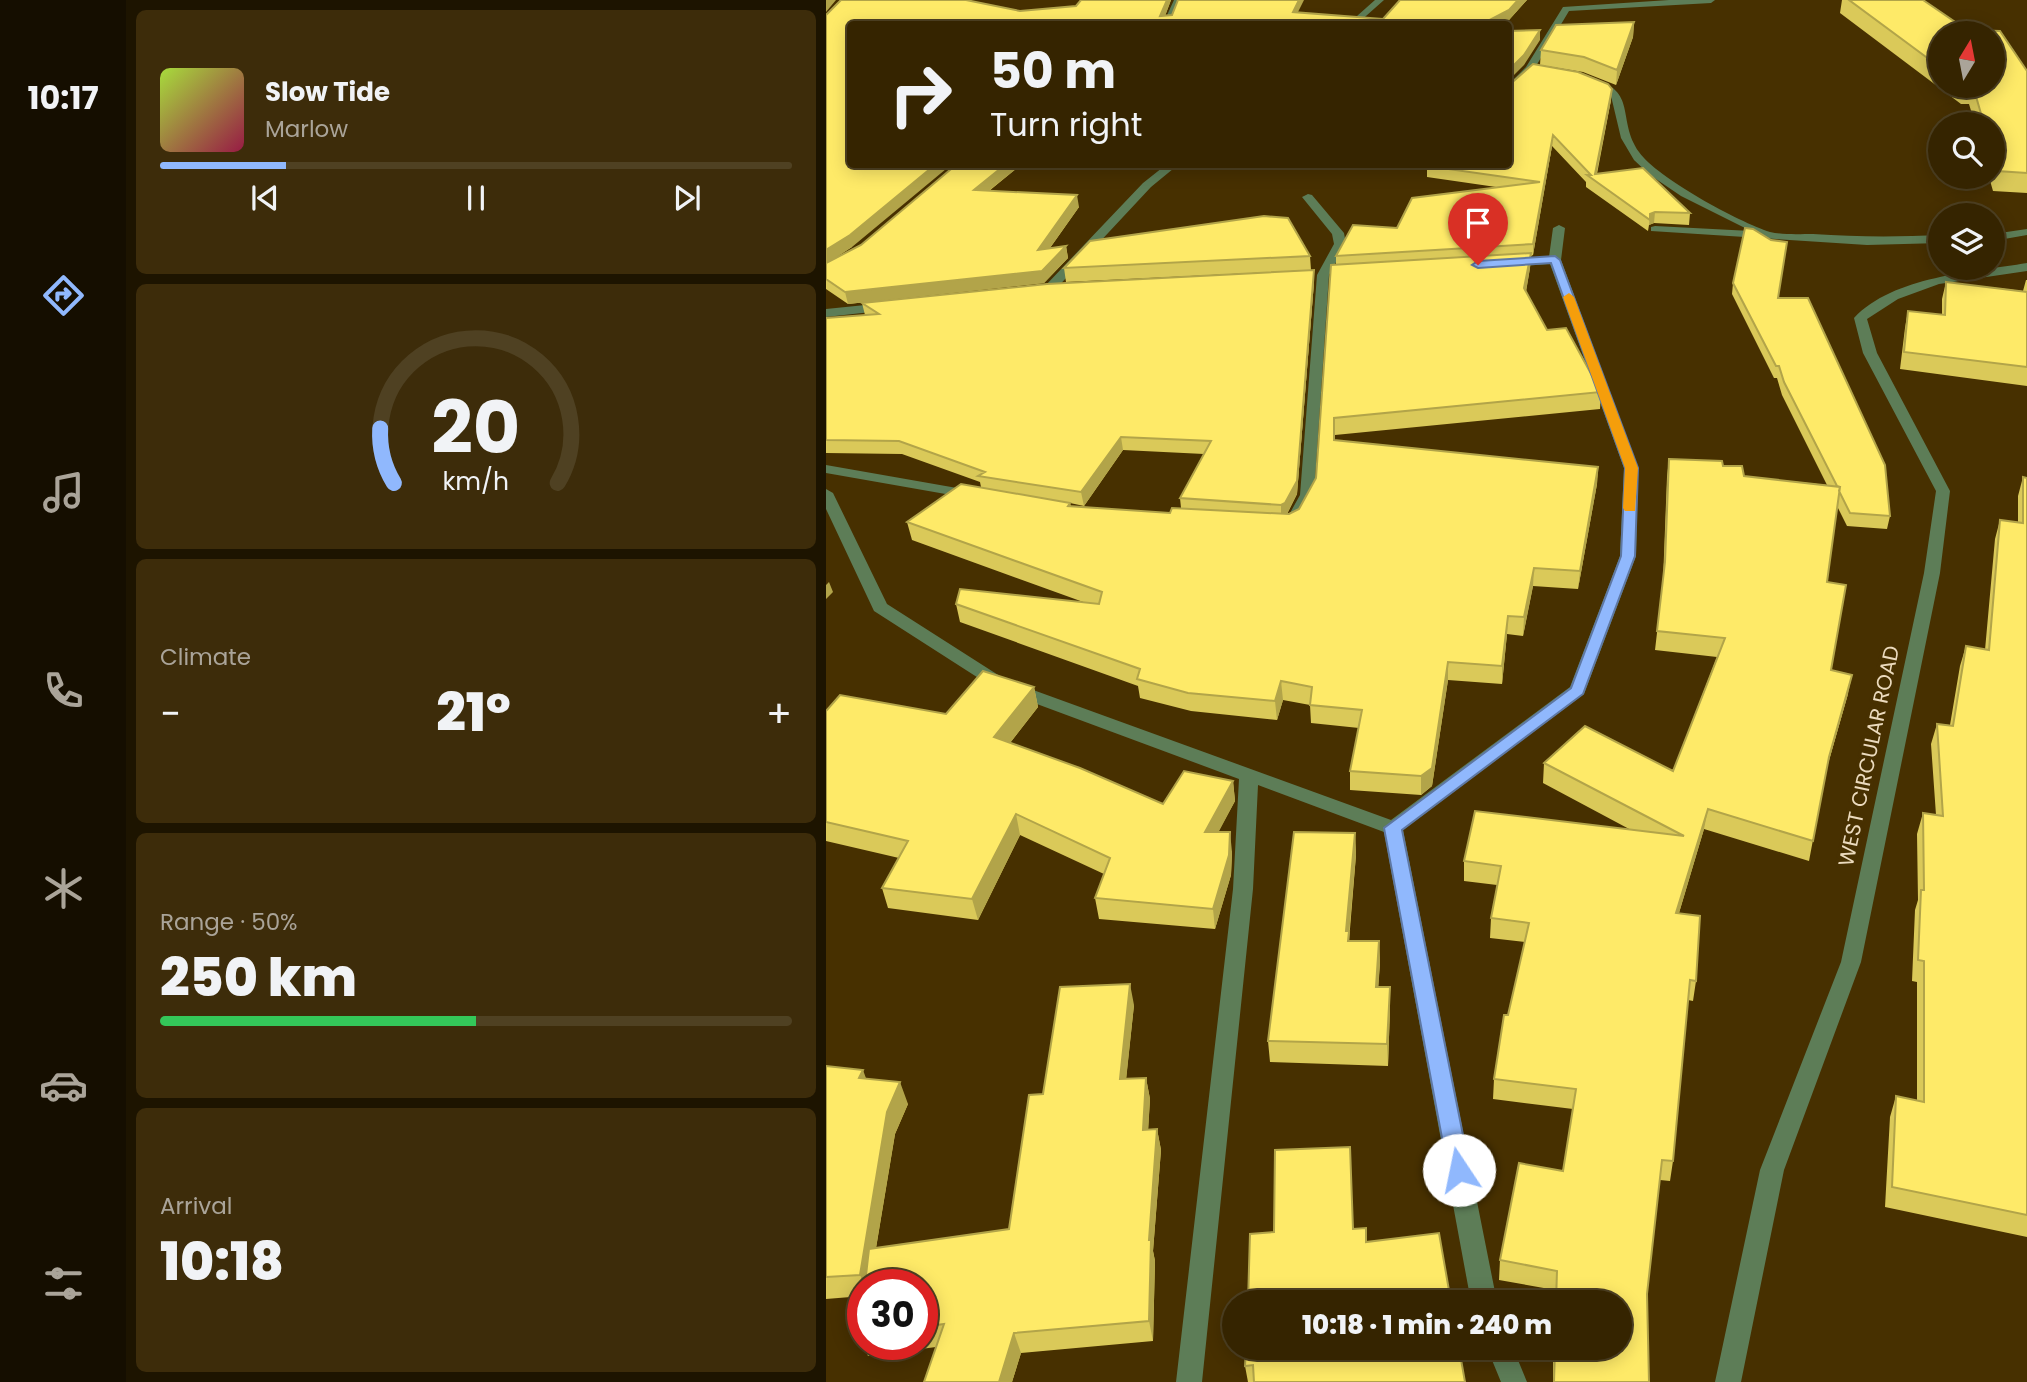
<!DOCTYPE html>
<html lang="en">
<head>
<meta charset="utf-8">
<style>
  :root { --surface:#352400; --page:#3d2c0a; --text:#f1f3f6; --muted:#aaa499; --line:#4f4122; --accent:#90b8fd }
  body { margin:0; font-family:Poppins,sans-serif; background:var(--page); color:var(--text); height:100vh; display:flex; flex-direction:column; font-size:26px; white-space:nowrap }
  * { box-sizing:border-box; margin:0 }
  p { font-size:23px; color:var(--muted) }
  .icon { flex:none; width:38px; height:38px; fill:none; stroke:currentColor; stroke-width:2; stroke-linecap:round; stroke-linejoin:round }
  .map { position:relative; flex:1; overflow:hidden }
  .panel { display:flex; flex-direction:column; gap:10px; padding:10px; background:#1d1400; width:700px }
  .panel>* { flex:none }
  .guide { position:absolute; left:21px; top:21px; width:665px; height:147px; border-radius:7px; box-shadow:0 4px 18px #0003,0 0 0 2px var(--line); background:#352400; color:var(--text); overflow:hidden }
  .needle { width:46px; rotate:10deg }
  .tools { position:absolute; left:1102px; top:21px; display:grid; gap:14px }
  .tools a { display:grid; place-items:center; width:77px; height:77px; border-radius:50%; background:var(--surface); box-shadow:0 4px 18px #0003,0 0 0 2px var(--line); font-size:35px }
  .speed { position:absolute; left:21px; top:1269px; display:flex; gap:14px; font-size:35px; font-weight:700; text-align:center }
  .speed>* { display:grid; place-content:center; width:91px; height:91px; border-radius:50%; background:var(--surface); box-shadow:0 4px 18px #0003,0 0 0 2px var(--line); line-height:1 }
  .speed .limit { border:10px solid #d22; background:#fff; color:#111 }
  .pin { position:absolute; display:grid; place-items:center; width:60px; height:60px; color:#fff; margin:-72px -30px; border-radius:50% 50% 50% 0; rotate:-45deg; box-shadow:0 0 7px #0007 }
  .pin .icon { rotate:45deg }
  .me { position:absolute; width:77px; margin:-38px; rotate:349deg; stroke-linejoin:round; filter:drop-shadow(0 0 5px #0008) }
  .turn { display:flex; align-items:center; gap:24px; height:147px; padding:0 28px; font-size:32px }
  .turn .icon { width:91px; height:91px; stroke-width:2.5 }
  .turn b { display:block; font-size:49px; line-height:60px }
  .big { font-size:52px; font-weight:800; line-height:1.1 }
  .panel .widget { flex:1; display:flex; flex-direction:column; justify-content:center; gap:10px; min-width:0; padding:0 24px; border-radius:10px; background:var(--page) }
  .panel .dial { align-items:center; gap:0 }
  .dial svg { height:182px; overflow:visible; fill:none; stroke:var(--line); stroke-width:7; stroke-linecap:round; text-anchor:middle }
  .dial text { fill:var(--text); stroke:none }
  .song { display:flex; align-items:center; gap:21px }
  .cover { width:84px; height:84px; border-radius:10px; background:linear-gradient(135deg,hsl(80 70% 55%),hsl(340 70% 35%)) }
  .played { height:7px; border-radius:4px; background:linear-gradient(90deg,var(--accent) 20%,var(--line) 20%) }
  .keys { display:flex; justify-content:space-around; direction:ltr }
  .heat { display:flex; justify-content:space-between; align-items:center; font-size:38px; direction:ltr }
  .charge { height:10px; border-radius:5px; background:linear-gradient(90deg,#34c759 50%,var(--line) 0) }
  .trip { position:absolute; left:396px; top:1290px; width:410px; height:70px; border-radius:35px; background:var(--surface); box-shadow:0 4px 18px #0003,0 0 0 2px var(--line); font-weight:800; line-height:70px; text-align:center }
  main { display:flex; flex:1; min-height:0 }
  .menu { display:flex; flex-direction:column; width:126px; justify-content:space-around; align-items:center; background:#150e00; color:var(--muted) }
  .menu .icon { width:49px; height:49px }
  .menu .selected { color:var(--accent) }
  .menu b { font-size:32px; color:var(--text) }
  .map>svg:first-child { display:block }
</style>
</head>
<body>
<main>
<nav class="menu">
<b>10:17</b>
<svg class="icon selected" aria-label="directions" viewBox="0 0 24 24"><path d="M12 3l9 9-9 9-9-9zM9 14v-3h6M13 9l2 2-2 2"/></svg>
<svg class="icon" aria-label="music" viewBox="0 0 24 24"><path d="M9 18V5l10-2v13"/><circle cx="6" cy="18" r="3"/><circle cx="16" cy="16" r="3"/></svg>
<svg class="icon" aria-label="phone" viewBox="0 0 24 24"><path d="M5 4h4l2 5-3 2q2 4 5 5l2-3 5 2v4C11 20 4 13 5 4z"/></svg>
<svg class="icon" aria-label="climate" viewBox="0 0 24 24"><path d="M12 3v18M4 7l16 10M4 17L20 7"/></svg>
<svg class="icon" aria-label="car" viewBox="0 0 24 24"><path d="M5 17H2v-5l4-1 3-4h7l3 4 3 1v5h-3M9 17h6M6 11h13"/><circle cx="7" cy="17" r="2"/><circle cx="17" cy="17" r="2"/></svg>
<svg class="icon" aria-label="filters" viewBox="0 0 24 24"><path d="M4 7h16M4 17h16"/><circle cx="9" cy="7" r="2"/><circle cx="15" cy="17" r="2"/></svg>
</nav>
<section class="panel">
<div class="widget">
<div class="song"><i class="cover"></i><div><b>Slow Tide</b><p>Marlow</p></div></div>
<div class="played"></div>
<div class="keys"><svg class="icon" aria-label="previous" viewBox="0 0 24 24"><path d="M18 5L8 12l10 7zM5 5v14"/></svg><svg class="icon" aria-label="pause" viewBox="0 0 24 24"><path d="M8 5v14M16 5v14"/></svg><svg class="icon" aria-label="next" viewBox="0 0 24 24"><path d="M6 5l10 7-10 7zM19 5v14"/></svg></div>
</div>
<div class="widget dial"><svg viewBox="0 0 100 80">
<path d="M14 69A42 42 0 1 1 86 69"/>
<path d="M14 69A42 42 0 0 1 8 45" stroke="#90b8fd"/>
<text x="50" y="56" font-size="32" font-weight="700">20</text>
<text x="50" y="72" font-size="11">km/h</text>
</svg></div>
<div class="widget"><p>Climate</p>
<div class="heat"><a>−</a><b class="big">21°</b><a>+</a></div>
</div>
<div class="widget"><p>Range · 50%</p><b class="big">250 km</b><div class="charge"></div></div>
<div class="widget"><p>Arrival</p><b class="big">10:18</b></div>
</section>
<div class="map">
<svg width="1201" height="1382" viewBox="0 0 1201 1382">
  <rect width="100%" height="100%" fill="#473000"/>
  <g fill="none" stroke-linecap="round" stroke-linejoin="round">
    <!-- minor -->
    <path fill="#5d7d57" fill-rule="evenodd" d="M 348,0 L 356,0 L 345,24 L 337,24 Z
      M 549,0 L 558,0 L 531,24 L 522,24 Z
      M 843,0 L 889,0 L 885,3 L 743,11 L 707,71 L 682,94 L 682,85 L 700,67 L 737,7 Z
      M 765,78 C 813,91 790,119 813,152 C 831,178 913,222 944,232 C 957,235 974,234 987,234 C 1030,237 1072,237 1115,235 L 1115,243 L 1041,245 L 825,231 L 825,227 L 829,226 L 925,231 L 855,196 L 824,175 L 808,160 L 795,138 L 785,96 L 779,90 L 762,83 L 760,81 Z
      M 341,164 L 353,164 L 325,187 L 227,292 L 219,292 L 219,286 L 317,183 Z
      M 482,194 L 486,195 L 518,233 L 520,244 L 503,275 L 488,495 L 477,516 L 472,518 L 464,513 L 474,495 L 491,275 L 508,244 L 506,234 L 476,197 Z
      M 733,225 L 739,228 L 735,260 L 812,468 L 810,556 L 758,694 L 577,830 L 671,1302 L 645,1302 L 558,832 L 432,785 L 427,889 L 376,1382 L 350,1382 L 407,889 L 413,779 L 168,688 L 48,611 L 0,509 L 0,489 L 7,493 L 61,604 L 180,680 L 565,820 L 744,687 L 794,556 L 798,468 L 724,264 L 680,267 L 674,263 L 680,259 L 723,257 L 727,228 Z
      M 1201,229 L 1201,235 L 1167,241 L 1167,234 Z
      M 1201,263 L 1201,271 L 1113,284 L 1072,299 L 1041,319 L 1051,353 L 1124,491 L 1114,573 L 1035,962 L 958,1170 L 915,1382 L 889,1382 L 934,1170 L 1015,962 L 1098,573 L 1110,491 L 1037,353 L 1028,318 C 1068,276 1147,272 1201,263 Z
      M 59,303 L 65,307 L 63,310 L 0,317 L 0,309 Z
      M 0,465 L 148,491 L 155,495 L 148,499 L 0,473 Z
      M 661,1348 L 687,1348 L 701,1382 L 675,1382 Z"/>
  </g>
  <!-- wall -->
  <path fill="#dac959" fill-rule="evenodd" d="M 255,0 L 345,0 L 339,16 L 472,13 L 557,19 L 574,0 L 701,0 L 683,20 L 674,24 L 24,24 L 26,247 L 7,259 L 35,245 L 131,164 L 196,164 L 163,191 L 253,207 L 224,248 L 240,246 L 242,258 L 218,283 L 22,304 L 0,289 L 0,15 L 194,11 L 250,6 Z
    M 1016,0 L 1097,0 L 1201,71 L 1201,193 L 1167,191 L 1163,177 L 1167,177 L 1167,124 L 1149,124 L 1143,104 L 1135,104 L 1014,13 ZM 1115,33 L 1167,86 L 1115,86 Z
    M 808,22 L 807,37 L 790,85 L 757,72 L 714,65 L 715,50 Z
    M 682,86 L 785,100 L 771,174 L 864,213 L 863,225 L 828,223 L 823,225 L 822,231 L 760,187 L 760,182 L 726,146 L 707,255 L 705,256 L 704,268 L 700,291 L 721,330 L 775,392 L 774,409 L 509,435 L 509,440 L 772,467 L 771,484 L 752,589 L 707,586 L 697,636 L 681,634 L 676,684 L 622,680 L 606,786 L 595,795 L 524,790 L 524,771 L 533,728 L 485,723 L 484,705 L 457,700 L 451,720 L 365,711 L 314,698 L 312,686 L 134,622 L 130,604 L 260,603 L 86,540 L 81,522 L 155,487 L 154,482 L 76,454 L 0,453 L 0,318 L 39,315 L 36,303 L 488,270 L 488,282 L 471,494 L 461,514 L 473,509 L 490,478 L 510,265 L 510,256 L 571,228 L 670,187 L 601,177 L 601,166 ZM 297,450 L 378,454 L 354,498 L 355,508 L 344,513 L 245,506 L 244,503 L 258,506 Z
    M 484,256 L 485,270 L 240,282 L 238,268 Z
    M 1200,280 L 1201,280 L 1201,386 L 1074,369 L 1079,328 L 1082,311 L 1116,315 L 1116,299 L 1120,282 L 1197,291 Z
    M 907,283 L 952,298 L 1064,516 L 1061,529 L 1021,526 L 1011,506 L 1001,582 L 1005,670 L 1022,694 L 1000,771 L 983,861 L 878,829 L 853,913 L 870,981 L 867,1001 L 862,1000 L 847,1161 L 844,1181 L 834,1180 L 821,1294 L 823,1382 L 727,1382 L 727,1348 L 793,1348 L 793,1302 L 729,1302 L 729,1290 L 673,1280 L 674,1260 L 737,1171 L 747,1109 L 667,1099 L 668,1079 L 699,942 L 664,938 L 665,918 L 671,885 L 638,881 L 638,861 L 805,830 L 717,783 L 718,763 L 847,771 L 891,657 L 829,650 L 837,581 L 841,477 L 843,459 L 897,466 L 918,476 L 1001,485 L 956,395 L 951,378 L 948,378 L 906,294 Z
    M 1197,477 L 1201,478 L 1201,1237 L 1059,1207 L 1064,1117 L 1070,1096 L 1091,1101 L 1091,982 L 1086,981 L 1089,910 L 1092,900 L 1091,834 L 1097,813 L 1110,815 L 1105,744 L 1111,724 L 1124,725 L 1134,666 L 1140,646 L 1159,650 L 1169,539 L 1174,520 L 1192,522 L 1192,496 Z
    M 208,687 L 212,707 L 184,743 L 337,804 L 407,781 L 409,801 L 392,832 L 406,852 L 405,875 L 389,929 L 273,919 L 269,898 L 278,874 L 194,835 L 152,920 L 62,908 L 56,888 L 73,858 L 0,841 L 0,711 L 120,714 Z
    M 529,833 L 530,855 L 523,941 L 553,941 L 554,963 L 552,987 L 564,987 L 564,1009 L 562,1066 L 444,1062 L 442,1041 Z
    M 308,1005 L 300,1079 L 320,1078 L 324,1099 L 322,1130 L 331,1129 L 335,1150 L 327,1251 L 329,1261 L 327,1341 L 195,1353 L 186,1382 L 98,1382 L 110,1347 L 42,1356 L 33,1336 L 37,1302 L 37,1344 L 96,1344 L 96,1284 L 37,1284 L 37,1296 L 0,1299 L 0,1066 L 40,1079 L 82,1104 L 69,1134 L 50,1248 L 183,1229 L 217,1094 Z
    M 420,1348 L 639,1382 L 422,1382 L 419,1366 Z"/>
  <!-- shaded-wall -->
  <path fill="#b2a449" d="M 0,0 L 10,0 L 0,12 Z
    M 341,0 L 345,0 L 336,24 L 334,16 Z
    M 473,0 L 478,0 L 467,22 L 467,12 Z
    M 692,0 L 701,0 L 683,20 L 674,24 L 656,24 Z
    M 808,22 L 807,37 L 790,85 L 791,70 Z
    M 714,30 L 714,40 L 698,65 L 682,81 L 682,71 Z
    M 786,89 L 785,100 L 769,181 L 769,174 Z
    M 727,135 L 726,146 L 707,255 L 707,244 Z
    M 110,164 L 126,164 L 26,247 L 0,264 L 0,250 Z
    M 180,164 L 196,164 L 150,201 L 148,190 Z
    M 251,195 L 253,207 L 214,262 L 212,250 Z
    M 829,212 L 828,223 L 823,225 L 824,214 Z
    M 240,246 L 242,258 L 218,283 L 22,304 L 19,292 Z
    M 705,253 L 704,268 L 698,304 L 698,288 Z
    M 488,270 L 488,282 L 471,494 L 460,516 L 455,518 L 455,505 Z
    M 295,437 L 297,450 L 258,506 L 255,492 Z
    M 772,467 L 771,484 L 752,589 L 754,571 Z
    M 708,568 L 707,586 L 697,636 L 698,617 Z
    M 3,582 L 7,592 L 0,599 L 0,585 Z
    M 682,616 L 681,634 L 676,684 L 676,666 Z
    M 622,662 L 622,680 L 606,786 L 595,795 L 595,776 Z
    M 1026,675 L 1022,694 L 998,777 L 1003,757 Z
    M 455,681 L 457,700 L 451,720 L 449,701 Z
    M 208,687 L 212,707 L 173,757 L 168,737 Z
    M 407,781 L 409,801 L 382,852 L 379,832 Z
    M 882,809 L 878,829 L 847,933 L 850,913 Z
    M 190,814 L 194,835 L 152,920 L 146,899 Z
    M 404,832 L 406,852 L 405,875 L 389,929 L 387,909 Z
    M 529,833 L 530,855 L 523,935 L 524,953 L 520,931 Z
    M 553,941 L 554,963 L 551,1009 L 550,987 Z
    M 304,984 L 308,1005 L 298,1100 L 294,1079 Z
    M 564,987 L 564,1009 L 562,1066 L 561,1044 Z
    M 37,1070 L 45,1092 L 33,1078 Z
    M 320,1078 L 324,1099 L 321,1151 L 317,1130 Z
    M 74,1082 L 82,1104 L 69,1134 L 44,1284 L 38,1284 L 34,1275 L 61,1112 Z
    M 331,1129 L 335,1150 L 327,1251 L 329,1261 L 327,1341 L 323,1321 L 323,1240 Z
    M 188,1333 L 195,1353 L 186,1382 L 173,1382 Z"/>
  <!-- building -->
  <path fill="#feea68" stroke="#b2a449" stroke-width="2" d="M 15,0 L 140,0 L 194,11 L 250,6 L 255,0 L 341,0 L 334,16 L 346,15 L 352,0 L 473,0 L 467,12 L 557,19 L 574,0 L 692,0 L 683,10 L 656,24 L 24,24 L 24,164 L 110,164 L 24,235 L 0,250 L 0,15 Z
    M 1023,0 L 1097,0 L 1141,30 L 1174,31 L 1201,71 L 1201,173 L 1171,171 L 1167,156 L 1167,124 L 1158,124 L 1147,86 L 1167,86 L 1167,33 L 1115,33 L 1115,68 Z
    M 808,22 L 791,70 L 758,57 L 715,50 L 730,25 Z
    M 714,30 L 698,55 L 682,71 L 682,31 Z
    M 707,64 L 752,72 L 782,84 L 786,89 L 769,174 L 817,168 L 864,213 L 829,212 L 824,214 L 824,220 L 761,175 L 765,175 L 727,135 L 707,244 L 510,256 L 527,225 L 571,228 L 586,198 L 714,182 L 601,166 L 602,164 L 682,164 L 682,86 Z
    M 131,164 L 180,164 L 148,190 L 251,195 L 212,250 L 240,246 L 216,271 L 19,292 L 0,279 L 0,263 L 35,245 Z
    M 438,216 L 462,218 L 484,256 L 238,268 L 264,241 Z
    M 919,228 L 927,229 L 945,240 L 961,242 L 952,298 L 982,298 L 1059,465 L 1064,516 L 1024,513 L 1013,491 L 1014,487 L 1011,486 L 958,382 L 953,366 L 950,366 L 907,283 Z
    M 705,253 L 698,288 L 721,330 L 740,328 L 775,392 L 508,418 L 508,440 L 772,467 L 754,571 L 708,568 L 698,617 L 682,616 L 676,666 L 622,662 L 606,768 L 595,776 L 524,771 L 536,710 L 484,705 L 486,687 L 455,681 L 449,701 L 362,693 L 311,679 L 314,669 L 130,604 L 134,589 L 273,604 L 276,592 L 81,522 L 135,484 L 244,503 L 242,506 L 344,513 L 346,508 L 463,514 L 473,509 L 490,478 L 505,265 Z
    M 488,270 L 471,481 L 459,503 L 455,505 L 354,498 L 385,441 L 295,437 L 255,492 L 152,476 L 159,472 L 73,441 L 0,440 L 0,318 L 53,314 L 36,303 L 221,284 Z
    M 1120,282 L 1201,292 L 1201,367 L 1078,352 L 1082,311 L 1119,315 Z
    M 843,459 L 896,461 L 897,466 L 916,466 L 918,476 L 1014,487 L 1001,582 L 1020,585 L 1005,670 L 1026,675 L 1003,757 L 987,841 L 882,809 L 850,913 L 874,916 L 870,981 L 864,980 L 847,1161 L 836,1160 L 821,1294 L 823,1382 L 728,1382 L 729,1348 L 793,1348 L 793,1302 L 730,1302 L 731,1271 L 674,1260 L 693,1163 L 737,1171 L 750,1089 L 668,1079 L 678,1015 L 682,1015 L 703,923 L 665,918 L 675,866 L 638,861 L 649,811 L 858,836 L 718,763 L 759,726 L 847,771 L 899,638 L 831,631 L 839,562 Z
    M 1197,477 L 1201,478 L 1201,1215 L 1066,1187 L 1070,1096 L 1098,1102 L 1098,961 L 1092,960 L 1095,890 L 1098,890 L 1097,813 L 1117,816 L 1111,724 L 1127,726 L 1140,646 L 1163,650 L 1174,520 L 1197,523 Z
    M 157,671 L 208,687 L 168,737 L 254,768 L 337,804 L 358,771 L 407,781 L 379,832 L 404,832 L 403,855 L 387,909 L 269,898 L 284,858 L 190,814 L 146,899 L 56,888 L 82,841 L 0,822 L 0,711 L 14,695 L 120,714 Z
    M 468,832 L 529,833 L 520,931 L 523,931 L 522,941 L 553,941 L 550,987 L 564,987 L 561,1044 L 442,1041 Z
    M 304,984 L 294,1079 L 320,1078 L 317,1130 L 331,1129 L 323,1240 L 325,1240 L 323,1321 L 188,1333 L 173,1382 L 98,1382 L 118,1324 L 96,1327 L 96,1284 L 39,1284 L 43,1249 L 183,1229 L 203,1095 L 217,1094 L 234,987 Z
    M 0,1066 L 37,1070 L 33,1078 L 74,1082 L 61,1112 L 34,1275 L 0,1277 Z
    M 524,1147 L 527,1229 L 540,1228 L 540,1242 L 613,1233 L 625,1302 L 422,1302 L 424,1234 L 448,1232 L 449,1150 Z
    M 37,1302 L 37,1335 L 33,1336 Z
    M 420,1348 L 633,1348 L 639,1382 L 428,1382 L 427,1365 L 419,1366 Z"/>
  <!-- route -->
  <path fill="#90b8fd" stroke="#5e78a4" stroke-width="2" d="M 729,256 L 734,260 L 812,468 L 809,556 L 757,694 L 576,830 L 644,1170 L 641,1177 L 633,1180 L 625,1177 L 622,1170 L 558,828 L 745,688 L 795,556 L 799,468 L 725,263 L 652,268 L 646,265 L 652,261 Z"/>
  <!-- slow -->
  <path fill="#f59e0b" d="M 743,293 L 748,297 L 812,468 L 809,511 L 799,511 L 797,508 L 799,468 L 737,297 Z"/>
  <g text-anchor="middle" stroke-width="7" stroke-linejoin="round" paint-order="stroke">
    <!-- street labels -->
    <g font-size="21" fill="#ebdabd" stroke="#473000">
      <text transform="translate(1043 756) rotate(-78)" y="7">WEST CIRCULAR ROAD</text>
    </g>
  </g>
</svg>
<div class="tools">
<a><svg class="needle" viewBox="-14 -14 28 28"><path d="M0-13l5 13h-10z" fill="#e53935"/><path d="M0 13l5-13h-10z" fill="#aaa499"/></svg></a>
<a><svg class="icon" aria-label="search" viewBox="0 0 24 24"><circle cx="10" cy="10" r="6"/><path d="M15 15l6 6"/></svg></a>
<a><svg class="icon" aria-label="layers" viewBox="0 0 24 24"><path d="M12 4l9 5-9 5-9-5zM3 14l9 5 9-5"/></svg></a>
</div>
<div class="speed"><div class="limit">30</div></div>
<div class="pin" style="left:652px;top:265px;background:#d93025"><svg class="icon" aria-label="arrive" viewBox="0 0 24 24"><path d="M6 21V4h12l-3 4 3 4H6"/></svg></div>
<svg class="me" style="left:633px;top:1170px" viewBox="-20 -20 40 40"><circle r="19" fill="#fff"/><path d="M0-13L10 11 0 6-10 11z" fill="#90b8fd"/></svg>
<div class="trip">10:18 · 1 min · 240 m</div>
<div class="guide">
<div class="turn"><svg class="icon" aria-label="right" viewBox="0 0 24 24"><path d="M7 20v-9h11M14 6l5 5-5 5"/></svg><div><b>50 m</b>Turn right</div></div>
</div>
</div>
</main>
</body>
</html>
